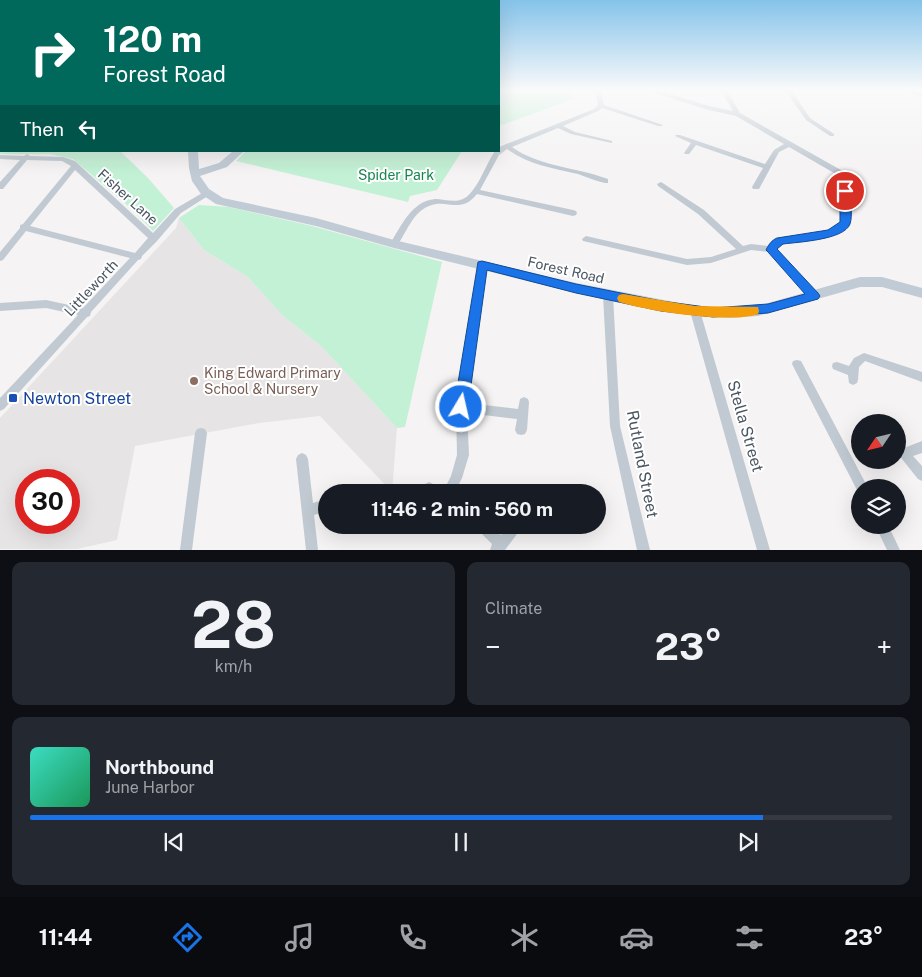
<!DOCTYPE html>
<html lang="en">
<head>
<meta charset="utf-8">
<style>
  :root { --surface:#171b24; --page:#242831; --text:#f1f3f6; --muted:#9ea1a6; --line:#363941; --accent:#1a73e8 }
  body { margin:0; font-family:"Public Sans",sans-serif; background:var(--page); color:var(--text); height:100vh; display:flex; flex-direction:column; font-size:19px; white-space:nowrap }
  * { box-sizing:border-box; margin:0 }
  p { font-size:16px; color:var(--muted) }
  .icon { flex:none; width:28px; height:28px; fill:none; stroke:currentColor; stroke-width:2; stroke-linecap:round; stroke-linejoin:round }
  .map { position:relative; height:550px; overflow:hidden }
  .panel { display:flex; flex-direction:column; gap:12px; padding:12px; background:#0d0f14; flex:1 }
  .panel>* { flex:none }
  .guide { position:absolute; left:0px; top:0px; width:500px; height:152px; box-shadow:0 5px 20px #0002; background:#00695c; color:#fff; overflow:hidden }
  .needle { width:32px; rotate:235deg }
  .tools { position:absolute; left:851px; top:414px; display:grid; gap:10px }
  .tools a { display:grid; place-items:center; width:55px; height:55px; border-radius:50%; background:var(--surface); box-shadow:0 5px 20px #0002; font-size:25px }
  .speed { position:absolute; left:15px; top:469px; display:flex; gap:10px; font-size:25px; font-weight:700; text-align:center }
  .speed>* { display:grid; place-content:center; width:65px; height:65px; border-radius:50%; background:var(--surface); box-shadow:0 5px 20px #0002; line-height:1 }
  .speed .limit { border:8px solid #d22; background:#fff; color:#111 }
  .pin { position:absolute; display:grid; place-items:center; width:42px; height:42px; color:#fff; margin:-21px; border:2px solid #fff; border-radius:50%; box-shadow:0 1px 5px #0007 }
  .me { position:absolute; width:55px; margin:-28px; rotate:9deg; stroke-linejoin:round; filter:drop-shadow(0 0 4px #0008) }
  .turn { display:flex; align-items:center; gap:18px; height:105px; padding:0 20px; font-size:22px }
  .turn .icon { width:65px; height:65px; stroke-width:2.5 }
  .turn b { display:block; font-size:35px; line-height:42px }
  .then { display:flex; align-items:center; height:48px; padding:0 20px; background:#0003; gap:10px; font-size:19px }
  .big { font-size:38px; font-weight:700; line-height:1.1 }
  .panel .card { flex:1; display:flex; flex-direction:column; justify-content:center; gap:8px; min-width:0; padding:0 18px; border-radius:10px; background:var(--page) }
  .panel .dial { align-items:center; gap:0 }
  .dial b { font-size:65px; line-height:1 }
  .song { display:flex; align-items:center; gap:15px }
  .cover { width:60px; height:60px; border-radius:8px; background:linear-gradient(135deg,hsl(170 70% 55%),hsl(150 70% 35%)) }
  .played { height:5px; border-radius:2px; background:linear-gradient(90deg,var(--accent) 85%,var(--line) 85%) }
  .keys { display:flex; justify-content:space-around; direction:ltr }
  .heat { display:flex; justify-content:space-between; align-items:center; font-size:28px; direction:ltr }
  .panel .tiles { flex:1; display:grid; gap:12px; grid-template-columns:1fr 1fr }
  .card:last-child { grid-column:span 2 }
  .trip { position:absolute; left:318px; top:484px; width:288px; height:50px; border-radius:25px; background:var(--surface); box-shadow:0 5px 20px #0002; font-weight:700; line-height:50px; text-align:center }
  .tab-bar { display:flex; height:80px; justify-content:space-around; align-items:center; background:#090b0e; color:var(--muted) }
  .tab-bar .icon { width:35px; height:35px }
  .tab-bar .selected { color:var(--accent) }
  .tab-bar b { font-size:22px; color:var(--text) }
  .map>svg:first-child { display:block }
</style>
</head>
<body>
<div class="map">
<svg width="922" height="550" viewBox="0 0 922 550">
  <rect width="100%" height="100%" fill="#f5f3f3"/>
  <!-- education -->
  <path fill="#e6e4e5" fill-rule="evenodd" d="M 179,218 L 204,250 L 248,277 L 283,316 L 320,345 L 397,428 L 392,492 L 320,416 L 259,423 L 135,446 L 117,540 L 77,549 L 0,549 L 0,418 L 176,228 ZM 26,480 L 69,480 L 69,522 L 26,522 Z"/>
  <!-- green -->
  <path fill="#c3f1d5" d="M 0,90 L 1,151 L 120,151 L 148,178 L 174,208 L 153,231 L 127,205 L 73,159 L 50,154 L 0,154 Z
    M 499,90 L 569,90 L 573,99 L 499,126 Z
    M 246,151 L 462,151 L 437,190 L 410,196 L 408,202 L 236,161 Z
    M 199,205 L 229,207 L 312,226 L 442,262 L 405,427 L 397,428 L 320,345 L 283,316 L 248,277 L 204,250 L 179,218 Z"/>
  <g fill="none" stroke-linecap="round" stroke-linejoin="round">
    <!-- street -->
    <path fill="#c1cad2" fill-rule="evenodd" d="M 595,90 L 601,90 L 604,105 L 663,125 L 662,126 L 658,126 L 602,108 L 598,111 L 563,126 L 575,132 L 612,141 L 612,143 L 571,134 L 558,128 L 512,147 C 540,167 576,167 608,179 L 608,183 L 605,183 C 596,181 587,177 578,174 C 553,168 529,165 507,149 L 499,155 L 480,190 L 573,210 L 576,211 L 577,213 L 576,215 L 573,216 L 477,194 C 460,215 447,198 429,206 C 413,212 406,233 397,246 L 391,246 L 390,244 C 401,226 412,201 435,199 C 444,199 454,203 463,199 C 476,193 485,167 493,154 L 495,151 L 499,151 L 499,147 L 594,109 L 598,105 Z
      M 655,90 L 662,90 L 661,91 L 709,106 L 733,111 L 721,90 L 727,90 L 740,113 L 848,174 L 849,223 C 829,247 787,236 776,249 L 817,293 L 819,296 L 817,299 L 811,299 L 769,252 L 751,250 L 711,263 L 687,265 L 583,241 L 582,239 L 586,236 L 687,259 L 711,257 L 736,249 L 698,214 L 658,186 L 657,184 L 661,182 L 704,210 L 743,246 L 751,244 L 769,246 C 782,230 819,240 841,222 L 841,177 L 789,147 L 779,152 L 759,189 L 753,189 L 752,187 L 763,168 L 696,145 L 689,154 L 685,154 L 684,153 L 691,143 L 675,136 L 676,135 L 680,135 L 765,164 L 774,150 L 784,144 L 736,116 L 705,109 L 655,93 L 654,92 Z
      M 785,90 L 791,90 L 810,118 L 834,134 L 834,136 L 830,136 L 806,120 Z
      M 900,90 L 910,90 L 922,93 L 922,97 Z
      M 27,154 L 30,156 L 63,157 L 75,161 L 153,233 L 175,209 L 204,192 L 210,192 L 211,194 L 181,213 L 157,241 L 142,256 L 141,259 L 138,260 L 91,312 L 90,316 L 87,317 L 4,409 L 0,411 L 0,398 L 78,315 L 46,308 L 0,311 L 0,303 L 46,300 L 83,308 L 130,258 L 26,231 L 3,260 L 0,261 L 0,252 L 20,228 L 20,225 L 23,224 L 71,166 L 62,161 L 27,160 L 3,189 L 0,189 L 0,182 L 20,160 L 0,159 L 0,155 L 24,156 ZM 75,170 L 148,238 L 135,253 L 30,226 Z
      M 482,262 L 486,265 L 467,403 L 518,409 L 520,399 L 524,397 L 528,399 L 529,402 L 527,430 L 525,434 L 521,435 L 517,434 L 515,430 L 517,419 L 467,413 L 469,455 L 462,478 L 455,492 L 443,492 L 451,476 L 457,455 L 456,407 L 478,265 Z
      M 608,291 L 611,293 L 613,295 L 620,426 L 650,550 L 637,550 L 610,426 L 603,295 L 605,293 Z
      M 695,307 L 698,308 L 700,311 L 770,550 L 757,550 L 690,311 L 692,308 Z
      M 864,353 L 922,372 L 922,382 L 865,361 L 859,367 L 858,380 L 857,383 L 853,385 L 849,383 L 848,375 L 833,369 L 832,366 L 833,363 L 837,362 L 849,366 L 854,358 Z
      M 797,360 L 801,361 L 866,484 L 868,488 L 860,488 L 860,493 L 858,492 L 792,364 L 793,361 Z
      M 201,428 L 205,429 L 207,433 L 192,550 L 180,550 L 195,433 L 197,429 Z
      M 922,441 L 922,453 L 913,456 L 922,466 L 922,481 L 918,479 L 898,454 L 899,450 Z
      M 302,453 L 306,455 L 308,459 L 313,503 L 326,499 L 326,511 L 314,515 L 318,550 L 306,550 L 296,459 L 298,455 Z
      M 429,482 L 441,488 L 443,492 L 425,492 L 423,488 L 425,484 Z
      M 475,525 L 490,525 L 501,535 L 510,525 L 517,526 L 519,530 L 517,534 L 505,550 L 490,550 L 492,544 L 477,529 Z
      M 875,525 L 888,525 L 900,550 L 887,550 Z"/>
    <!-- secondary -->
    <path fill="#c1cbd6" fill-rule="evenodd" d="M 188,151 L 198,151 L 199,169 L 219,163 L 233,151 L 244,151 L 227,167 L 200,176 L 209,189 L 223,198 L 316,218 L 394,240 L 576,283 L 695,306 L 729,308 L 758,306 L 860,277 L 882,277 L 922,288 L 922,298 L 882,287 L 860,287 L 758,316 L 729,318 L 695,316 L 576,293 L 394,248 L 316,226 L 216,204 L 201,194 L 192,181 L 189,168 Z"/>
  </g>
  <!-- sky -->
  <linearGradient id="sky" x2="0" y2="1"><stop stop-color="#85c3ea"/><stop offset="0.54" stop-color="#fafafa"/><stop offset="1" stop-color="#fafafa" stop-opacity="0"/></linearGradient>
  <rect width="922" height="167" fill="url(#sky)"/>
  <!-- route -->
  <path fill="#1a73e8" stroke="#114b97" d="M 845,188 L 850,191 C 850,200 853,215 850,224 C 844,240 798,242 783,244 L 777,249 L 818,293 L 820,296 L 818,299 L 768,313 L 713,317 L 661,311 L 576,293 L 487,270 L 468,407 L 466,411 L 461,413 L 456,411 L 454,407 L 478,262 L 482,261 L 576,284 L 661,301 L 713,308 L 768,304 L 805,294 L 768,252 L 766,250 C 769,244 772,240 777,238 L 828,230 L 840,222 L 840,191 Z"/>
  <!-- slow -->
  <path fill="#f59e0b" d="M 623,294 L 695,306 L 758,307 L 759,311 L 758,314 C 730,324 647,311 619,302 L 617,298 L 619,295 Z"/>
  <!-- markers -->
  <circle fill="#8d6e63" stroke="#fff" stroke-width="2" cx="194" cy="381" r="5"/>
  <rect fill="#1a4fb4" stroke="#fff" stroke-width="2" x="8" y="393" width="10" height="10" rx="2.5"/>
  <g text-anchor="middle" stroke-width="4" stroke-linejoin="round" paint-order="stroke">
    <!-- park labels -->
    <g font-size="14" fill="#17864f" stroke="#fff">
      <text x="396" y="180">Spider Park</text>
    </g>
    <!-- street labels -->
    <g font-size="14" fill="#4a5661" stroke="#fff">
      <text transform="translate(128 197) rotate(42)" y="5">Fisher Lane</text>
      <text transform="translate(566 270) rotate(13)" y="5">Forest Road</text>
      <text transform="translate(91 288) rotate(-47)" y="5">Littleworth</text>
    </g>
    <!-- education labels -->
    <g font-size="14" fill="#785e54" stroke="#fff" text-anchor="start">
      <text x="204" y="378">King Edward Primary<tspan x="204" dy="16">School &amp; Nursery</tspan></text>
    </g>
    <!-- near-transit labels -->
    <g font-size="16" fill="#164399" stroke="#fff" text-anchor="start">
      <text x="23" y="404">Newton Street</text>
    </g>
    <!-- near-street labels -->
    <g font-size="16" fill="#4a5661" stroke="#fff">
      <text transform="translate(746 426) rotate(74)" y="6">Stella Street</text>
      <text transform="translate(643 464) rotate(79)" y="6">Rutland Street</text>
    </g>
  </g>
</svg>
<div class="tools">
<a><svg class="needle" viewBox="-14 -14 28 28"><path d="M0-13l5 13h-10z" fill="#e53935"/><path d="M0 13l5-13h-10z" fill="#9ea1a6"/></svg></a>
<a><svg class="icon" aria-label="layers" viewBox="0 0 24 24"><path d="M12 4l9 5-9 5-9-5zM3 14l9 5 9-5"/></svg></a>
</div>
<div class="speed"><div class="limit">30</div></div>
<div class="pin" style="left:845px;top:191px;background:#d93025"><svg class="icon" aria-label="arrive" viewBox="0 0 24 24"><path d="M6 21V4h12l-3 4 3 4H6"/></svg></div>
<svg class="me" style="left:461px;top:407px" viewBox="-20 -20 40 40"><circle r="17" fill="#1a73e8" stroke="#fff" stroke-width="3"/><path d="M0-11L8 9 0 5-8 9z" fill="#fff"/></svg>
<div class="trip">11:46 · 2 min · 560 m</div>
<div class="guide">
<div class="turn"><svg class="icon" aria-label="right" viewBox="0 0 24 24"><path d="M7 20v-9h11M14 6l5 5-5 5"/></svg><div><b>120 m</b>Forest Road</div></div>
<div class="then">Then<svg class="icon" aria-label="left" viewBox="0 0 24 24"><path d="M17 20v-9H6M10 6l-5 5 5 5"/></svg></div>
</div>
</div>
<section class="panel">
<div class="tiles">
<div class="card dial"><b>28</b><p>km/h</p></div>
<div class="card"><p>Climate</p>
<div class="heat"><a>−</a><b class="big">23°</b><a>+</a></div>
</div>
<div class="card">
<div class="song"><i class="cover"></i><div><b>Northbound</b><p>June Harbor</p></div></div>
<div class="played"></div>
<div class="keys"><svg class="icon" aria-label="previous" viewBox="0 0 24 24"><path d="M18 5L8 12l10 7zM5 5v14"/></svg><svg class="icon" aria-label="pause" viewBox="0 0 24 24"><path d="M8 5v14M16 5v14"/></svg><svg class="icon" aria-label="next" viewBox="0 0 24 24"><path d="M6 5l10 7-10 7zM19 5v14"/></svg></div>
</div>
</div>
</section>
<nav class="tab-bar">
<b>11:44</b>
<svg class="icon selected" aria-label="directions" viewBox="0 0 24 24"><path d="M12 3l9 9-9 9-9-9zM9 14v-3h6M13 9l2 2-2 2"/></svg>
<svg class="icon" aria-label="music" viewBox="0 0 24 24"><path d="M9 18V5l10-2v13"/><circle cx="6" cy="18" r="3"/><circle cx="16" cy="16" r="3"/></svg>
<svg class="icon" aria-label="phone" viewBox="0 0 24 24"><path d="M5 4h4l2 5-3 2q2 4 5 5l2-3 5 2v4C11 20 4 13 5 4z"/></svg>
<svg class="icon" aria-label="climate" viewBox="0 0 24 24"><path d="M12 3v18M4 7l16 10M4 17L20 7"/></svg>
<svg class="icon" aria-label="car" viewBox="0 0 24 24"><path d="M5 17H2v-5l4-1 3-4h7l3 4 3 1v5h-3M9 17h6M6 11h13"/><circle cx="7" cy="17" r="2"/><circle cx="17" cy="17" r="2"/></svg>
<svg class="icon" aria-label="filters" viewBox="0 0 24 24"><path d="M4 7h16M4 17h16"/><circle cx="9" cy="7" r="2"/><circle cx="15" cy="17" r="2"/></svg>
<b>23°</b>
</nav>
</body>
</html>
